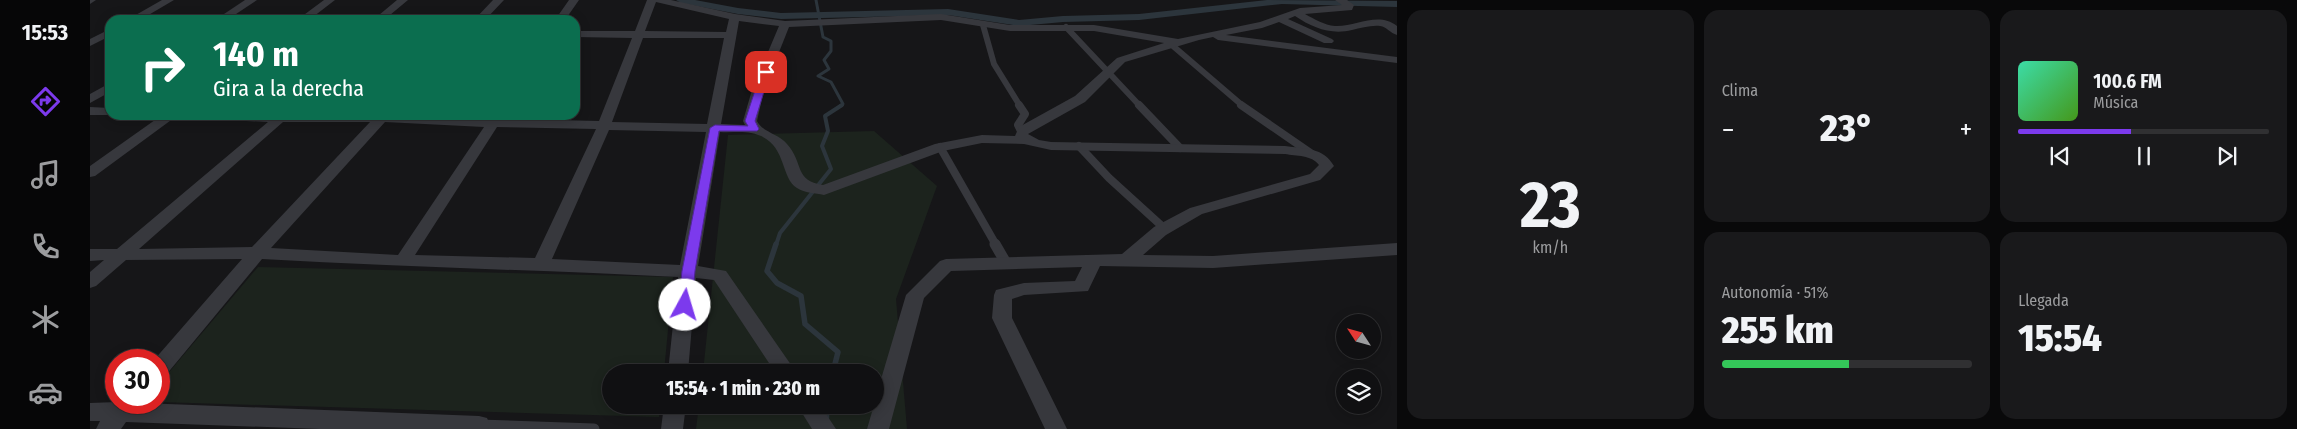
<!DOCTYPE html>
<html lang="es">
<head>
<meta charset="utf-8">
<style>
  :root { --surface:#101012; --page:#19191b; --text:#f1f3f6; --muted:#9c9d9f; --line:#303032; --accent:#7c3aed }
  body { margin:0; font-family:"Fira Sans Condensed",sans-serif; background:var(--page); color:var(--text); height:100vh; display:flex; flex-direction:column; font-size:19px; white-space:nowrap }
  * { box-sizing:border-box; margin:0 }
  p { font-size:16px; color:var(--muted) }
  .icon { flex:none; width:28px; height:28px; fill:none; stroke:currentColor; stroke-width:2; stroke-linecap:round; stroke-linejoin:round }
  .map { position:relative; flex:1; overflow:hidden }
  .details { display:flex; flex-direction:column; gap:10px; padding:10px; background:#09090a; width:900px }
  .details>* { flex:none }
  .hud { position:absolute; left:15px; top:15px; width:475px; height:105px; border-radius:15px; box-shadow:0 2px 12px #0003,0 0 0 1px var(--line); background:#0b6e4f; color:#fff; overflow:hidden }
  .needle { width:32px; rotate:306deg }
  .buttons { position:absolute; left:1246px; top:314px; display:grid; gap:10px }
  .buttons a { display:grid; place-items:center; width:45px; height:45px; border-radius:50%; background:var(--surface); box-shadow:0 2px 12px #0003,0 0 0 1px var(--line); font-size:25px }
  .speed { position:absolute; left:15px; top:349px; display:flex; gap:10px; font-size:25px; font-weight:700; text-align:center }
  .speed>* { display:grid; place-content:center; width:65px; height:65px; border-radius:50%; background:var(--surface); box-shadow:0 2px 12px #0003,0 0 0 1px var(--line); line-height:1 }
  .speed .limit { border:8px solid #d22; background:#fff; color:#111 }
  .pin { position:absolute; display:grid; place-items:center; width:42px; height:42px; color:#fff; margin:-21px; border-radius:10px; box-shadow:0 2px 8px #0006 }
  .me { position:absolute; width:55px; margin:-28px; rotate:6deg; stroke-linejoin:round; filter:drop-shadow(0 0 4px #0008) }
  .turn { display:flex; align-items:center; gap:18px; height:105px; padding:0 25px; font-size:22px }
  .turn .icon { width:65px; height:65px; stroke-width:2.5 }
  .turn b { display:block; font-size:35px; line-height:42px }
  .big { font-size:38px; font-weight:800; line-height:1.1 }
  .details .tile { flex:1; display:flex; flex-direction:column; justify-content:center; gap:8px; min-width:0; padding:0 18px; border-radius:15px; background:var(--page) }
  .details .dial { align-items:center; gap:0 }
  .dial b { font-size:65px; line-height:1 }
  .song { display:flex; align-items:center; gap:15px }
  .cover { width:60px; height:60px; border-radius:8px; background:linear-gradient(135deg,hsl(160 70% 55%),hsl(100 70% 35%)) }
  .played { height:5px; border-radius:2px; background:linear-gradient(90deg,var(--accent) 45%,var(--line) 45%) }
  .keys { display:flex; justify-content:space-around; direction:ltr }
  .heat { display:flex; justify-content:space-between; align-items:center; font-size:28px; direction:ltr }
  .charge { height:8px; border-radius:4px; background:linear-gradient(90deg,#34c759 51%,var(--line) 0) }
  .details .tiles { flex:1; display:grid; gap:10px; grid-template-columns:repeat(3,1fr) }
  .tile:first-child { grid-row:span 2 }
  .trip { position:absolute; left:512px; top:364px; width:282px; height:50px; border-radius:25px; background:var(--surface); box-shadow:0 2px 12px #0003,0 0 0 1px var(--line); font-weight:800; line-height:50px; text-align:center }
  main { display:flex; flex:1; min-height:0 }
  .tabs { display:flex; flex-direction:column; width:90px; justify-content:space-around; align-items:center; background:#060607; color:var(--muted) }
  .tabs .icon { width:35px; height:35px }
  .tabs .active { color:var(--accent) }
  .tabs b { font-size:22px; color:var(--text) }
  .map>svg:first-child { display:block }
</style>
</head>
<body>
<main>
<nav class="tabs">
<b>15:53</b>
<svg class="icon active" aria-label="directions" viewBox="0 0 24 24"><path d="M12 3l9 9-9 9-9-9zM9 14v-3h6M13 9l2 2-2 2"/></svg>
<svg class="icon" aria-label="music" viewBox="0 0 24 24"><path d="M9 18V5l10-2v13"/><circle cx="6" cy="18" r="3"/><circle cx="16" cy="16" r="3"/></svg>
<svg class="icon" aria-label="phone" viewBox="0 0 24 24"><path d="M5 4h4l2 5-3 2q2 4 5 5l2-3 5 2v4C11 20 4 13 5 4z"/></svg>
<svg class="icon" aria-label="climate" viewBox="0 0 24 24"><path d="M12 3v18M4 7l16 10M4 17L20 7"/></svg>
<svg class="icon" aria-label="car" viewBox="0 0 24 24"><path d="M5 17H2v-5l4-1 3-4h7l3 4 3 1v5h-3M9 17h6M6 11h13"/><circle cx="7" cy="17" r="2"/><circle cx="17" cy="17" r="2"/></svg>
</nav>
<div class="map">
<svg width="1307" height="429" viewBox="0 0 1307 429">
  <rect width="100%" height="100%" fill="#161618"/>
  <!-- green -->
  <path fill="#1c231d" d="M 784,131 L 847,186 L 806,299 L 817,429 L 606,429 L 609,405 L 786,405 L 786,372 L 613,372 L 638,135 Z
    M 168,267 L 583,277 L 574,372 L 521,372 L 521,405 L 570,405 L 569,417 L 69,402 L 69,384 Z"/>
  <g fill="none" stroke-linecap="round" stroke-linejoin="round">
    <!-- stream-far2 -->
    <path stroke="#2c353c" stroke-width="3" d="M 726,0 L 733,37 L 741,41 L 741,51 L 734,60 L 739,69 L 728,76 L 741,82 L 753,104 L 750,106"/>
    <!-- stream-far1 -->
    <path stroke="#2c353c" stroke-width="4" d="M 686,245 L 690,233 L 741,169 L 732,146 L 738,131 L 735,116 L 752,105"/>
    <!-- stream -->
    <path stroke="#2c353c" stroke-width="5.5" d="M 686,244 L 677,271 L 687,283 L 711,296 L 715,324 L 748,352 L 743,372
      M 736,429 L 737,405"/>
    <!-- canal -->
    <path fill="#2c353c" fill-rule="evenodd" d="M 586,0 L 605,0 L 648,8 L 691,13 L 858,9 L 929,20 L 973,16 L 1049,14 L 1177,0 L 1307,1 L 1307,7 L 1192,4 L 1049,20 L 973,22 L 929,26 L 858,15 L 691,19 L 648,14 L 591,3 Z"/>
    <!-- lane-far2 -->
    <path stroke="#37383d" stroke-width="6" d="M 893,25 L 904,64 L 930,106
      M 976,27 L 1050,106
      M 1083,46 L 1153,106"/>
    <!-- lane-far1 -->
    <path stroke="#37383d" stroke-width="8" d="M 929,105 L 935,114 L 928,125 L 932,133
      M 1049,105 L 1090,148
      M 1151,105 L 1222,154
      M 989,146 L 1019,178 L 1074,228
      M 850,147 L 906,245"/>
    <!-- lane -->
    <path stroke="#37383d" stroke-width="11" d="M 905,244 L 916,263
      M 388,429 L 389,425 L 504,429"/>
    <!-- street -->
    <path fill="#37383d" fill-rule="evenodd" d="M 0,0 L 6,0 L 0,4 Z
      M 72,0 L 84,0 L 50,20 L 37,20 Z
      M 155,0 L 167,0 L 137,20 L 125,20 Z
      M 234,0 L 245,0 L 219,20 L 207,20 Z
      M 307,0 L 318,0 L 294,20 L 283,20 Z
      M 403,0 L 414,0 L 395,20 L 384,20 Z
      M 479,0 L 489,0 L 475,20 L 465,20 Z
      M 557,0 L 581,0 L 645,14 L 695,21 L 851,14 L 920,25 L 1004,25 L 1088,39 L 1170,22 L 1210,8 L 1252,5 L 1245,0 L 1257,0 L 1264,5 L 1262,10 L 1215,14 C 1224,19 1234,25 1245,26 C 1266,27 1288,11 1307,26 L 1307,35 C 1300,33 1297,27 1290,26 C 1281,25 1271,28 1262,30 C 1241,35 1223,28 1205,16 L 1198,19 L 1242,39 L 1244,41 L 1242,43 L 1234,43 L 1189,22 L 1172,28 L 1136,35 L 1307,57 L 1307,63 L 1128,40 L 1123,37 L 1109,40 L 1035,62 L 995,102 L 938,134 L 949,140 L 961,142 L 1195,146 C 1215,149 1233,147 1244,166 L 1230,180 L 1112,214 L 1076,235 L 1053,255 L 1123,256 L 1307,243 L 1307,255 L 1123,268 L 1010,266 L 998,291 L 934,295 L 922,299 L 922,318 L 977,429 L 955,429 L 902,318 L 904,295 L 906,290 L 934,283 L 985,281 L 992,267 L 861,271 L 834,298 L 799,429 L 777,429 L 784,405 L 786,405 L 786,396 L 816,295 L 850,261 L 856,259 L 1032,254 L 1064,227 L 1100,208 L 1220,174 L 1229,165 C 1222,155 1206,156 1195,154 L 961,150 L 934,144 L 892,143 L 853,151 L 734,195 C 725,193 715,193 707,188 C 689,177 698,140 661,133 C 651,131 640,133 630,132 L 608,266 L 636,271 L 706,372 L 685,372 L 624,280 L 606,278 L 598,372 L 578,372 L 588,277 C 449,270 310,267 172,259 L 76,375 L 69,377 L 69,360 L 64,360 L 152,259 L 36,260 L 6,286 L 0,288 L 0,272 L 14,260 L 0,261 L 0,249 L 27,249 L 178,122 L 114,119 L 107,115 L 314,115 L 399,119 L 402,115 L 412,115 L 412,119 L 509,121 L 542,38 L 485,37 L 485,31 L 545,31 ZM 566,2 L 639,19 L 636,32 L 555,31 ZM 851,20 L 920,31 L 1004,31 L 1074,43 L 1027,58 L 985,96 L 929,127 L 925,136 L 892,135 L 845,144 L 733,185 C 704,181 714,163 697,144 C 689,134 672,132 667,121 L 674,90 L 699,27 ZM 649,21 L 689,26 L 662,90 L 653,121 L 655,125 L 631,124 ZM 553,38 L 634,38 L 617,124 L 522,122 ZM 193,122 L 280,122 L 162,247 L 49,249 ZM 295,122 L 394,127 L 308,255 L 181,248 ZM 407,127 L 506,129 L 445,258 L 325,255 ZM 519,130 L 616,132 L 590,265 L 462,259 Z
      M 20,29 L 20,36 L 0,46 L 0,39 Z
      M 20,83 L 20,92 L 0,103 L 0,94 Z
      M 0,107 L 20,108 L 20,115 L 24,115 L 0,115 Z
      M 72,115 L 88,115 L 5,176 L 0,177 L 0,166 Z
      M 27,402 L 389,416 L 397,418 L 400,425 L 398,429 L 230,429 L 36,422 L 31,429 L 6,429 L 10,421 L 0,421 L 0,403 Z
      M 574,405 L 596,405 L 593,429 L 571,429 Z
      M 707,405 L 730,405 L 746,429 L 722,429 Z"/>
  </g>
  <!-- route -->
  <path fill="#7c3aed" stroke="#51269a" d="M 676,69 L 680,72 L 665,121 L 669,129 L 667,131 L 629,131 L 605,271 L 602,305 L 595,310 L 590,308 L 588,305 L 592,271 L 620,128 L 625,125 L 658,126 L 655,121 L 671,72 Z"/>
</svg>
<div class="buttons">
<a><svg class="needle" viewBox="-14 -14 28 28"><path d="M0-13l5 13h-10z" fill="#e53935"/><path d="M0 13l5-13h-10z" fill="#9c9d9f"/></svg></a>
<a><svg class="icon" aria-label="layers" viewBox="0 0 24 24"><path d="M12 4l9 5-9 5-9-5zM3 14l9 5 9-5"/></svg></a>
</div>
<div class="speed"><div class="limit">30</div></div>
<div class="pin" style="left:676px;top:72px;background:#d93025"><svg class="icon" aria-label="arrive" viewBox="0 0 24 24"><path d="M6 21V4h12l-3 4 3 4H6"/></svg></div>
<svg class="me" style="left:595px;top:305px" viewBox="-20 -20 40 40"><circle r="19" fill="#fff"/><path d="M0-13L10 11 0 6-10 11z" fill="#7c3aed"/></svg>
<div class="trip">15:54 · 1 min · 230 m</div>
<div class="hud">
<div class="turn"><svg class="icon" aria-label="right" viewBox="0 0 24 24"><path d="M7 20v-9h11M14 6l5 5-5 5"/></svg><div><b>140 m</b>Gira a la derecha</div></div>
</div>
</div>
<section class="details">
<div class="tiles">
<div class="tile dial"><b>23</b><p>km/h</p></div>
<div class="tile"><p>Clima</p>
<div class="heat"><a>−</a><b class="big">23°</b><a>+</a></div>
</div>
<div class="tile">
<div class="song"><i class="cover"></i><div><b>100.6 FM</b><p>Música</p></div></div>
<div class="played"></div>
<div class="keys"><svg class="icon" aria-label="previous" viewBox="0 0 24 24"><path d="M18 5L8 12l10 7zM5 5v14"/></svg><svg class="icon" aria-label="pause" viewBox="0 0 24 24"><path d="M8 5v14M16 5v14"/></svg><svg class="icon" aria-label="next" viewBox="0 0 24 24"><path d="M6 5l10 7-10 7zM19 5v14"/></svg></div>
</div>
<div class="tile"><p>Autonomía · 51%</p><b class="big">255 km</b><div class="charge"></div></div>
<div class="tile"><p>Llegada</p><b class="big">15:54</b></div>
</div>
</section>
</main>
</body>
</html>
